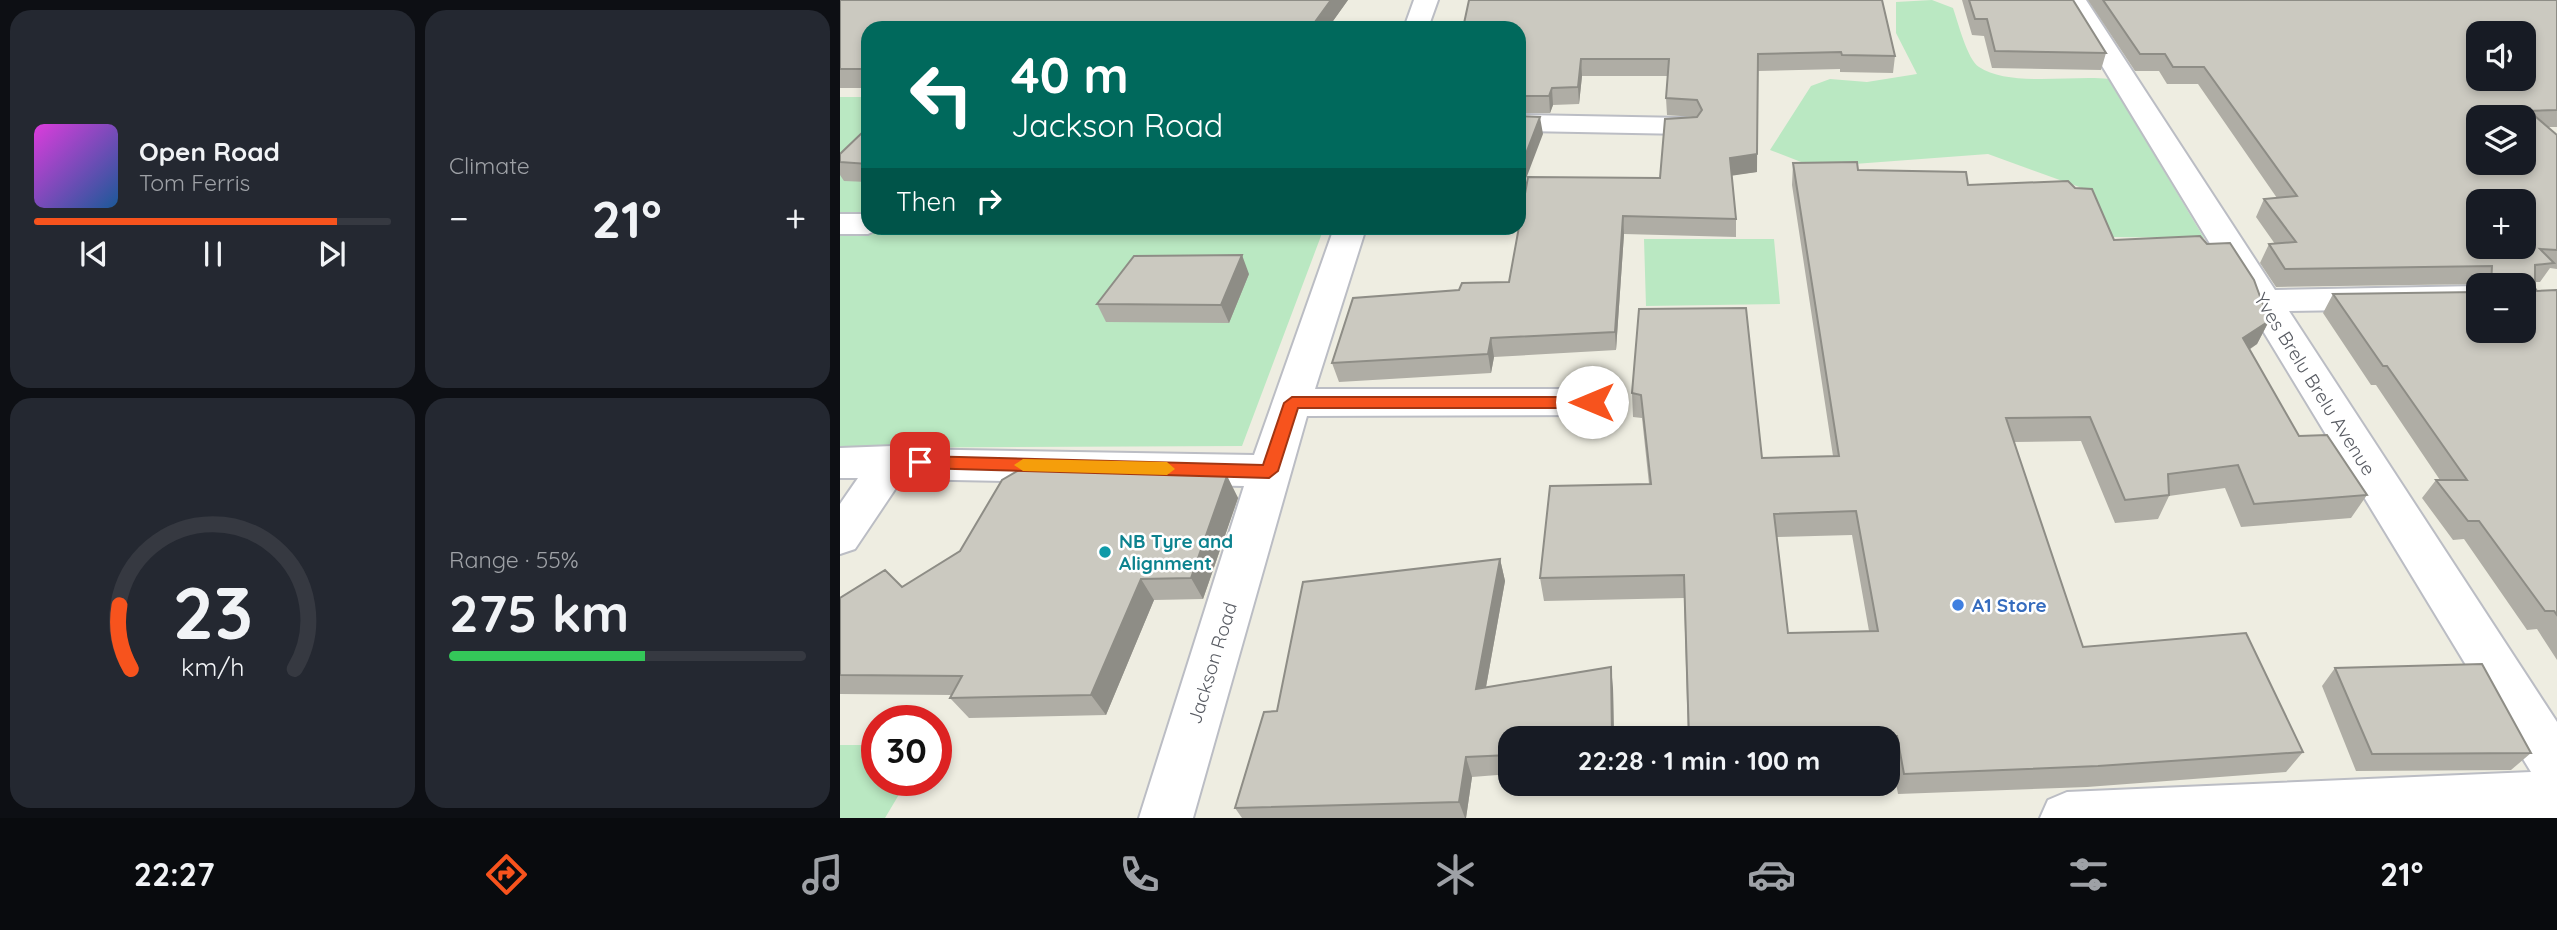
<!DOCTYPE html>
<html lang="en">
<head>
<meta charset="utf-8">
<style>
  :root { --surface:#171b24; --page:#242831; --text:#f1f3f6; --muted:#9ea1a6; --line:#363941; --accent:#f7531d }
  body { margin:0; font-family:Quicksand,sans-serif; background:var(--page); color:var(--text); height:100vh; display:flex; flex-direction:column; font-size:26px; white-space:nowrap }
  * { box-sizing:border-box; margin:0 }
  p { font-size:23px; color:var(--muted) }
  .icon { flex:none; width:38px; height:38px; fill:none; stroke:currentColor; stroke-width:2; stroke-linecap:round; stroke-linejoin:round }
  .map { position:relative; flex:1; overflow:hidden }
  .side { display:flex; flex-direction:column; gap:10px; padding:10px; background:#0d0f14; width:840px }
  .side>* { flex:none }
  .hud { position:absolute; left:21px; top:21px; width:665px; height:214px; border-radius:21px; box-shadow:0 4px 10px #0003; background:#00695c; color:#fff; overflow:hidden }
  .controls { position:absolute; left:1626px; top:21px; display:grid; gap:14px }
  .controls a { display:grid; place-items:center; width:70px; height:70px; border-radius:14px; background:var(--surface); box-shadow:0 4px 10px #0003; font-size:35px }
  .speed { position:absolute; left:21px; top:705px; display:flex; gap:14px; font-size:35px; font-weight:700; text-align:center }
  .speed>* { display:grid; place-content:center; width:91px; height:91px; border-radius:50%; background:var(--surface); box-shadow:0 4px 10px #0003; line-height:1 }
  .speed .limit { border:10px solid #d22; background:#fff; color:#111 }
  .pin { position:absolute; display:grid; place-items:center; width:60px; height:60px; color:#fff; margin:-30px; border-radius:14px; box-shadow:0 4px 10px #0006 }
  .me { position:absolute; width:77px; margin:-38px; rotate:270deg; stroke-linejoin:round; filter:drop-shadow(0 0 5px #0008) }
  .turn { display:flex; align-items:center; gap:24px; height:147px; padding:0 35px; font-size:32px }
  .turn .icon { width:91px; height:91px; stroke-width:2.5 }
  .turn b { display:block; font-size:49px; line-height:60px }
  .then { display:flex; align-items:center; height:66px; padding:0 35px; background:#0003; gap:14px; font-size:26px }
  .big { font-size:52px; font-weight:800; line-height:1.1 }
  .side .widget { flex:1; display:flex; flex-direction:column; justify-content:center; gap:10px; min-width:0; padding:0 24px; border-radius:21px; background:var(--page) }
  .side .dial { align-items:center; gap:0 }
  .dial svg { height:182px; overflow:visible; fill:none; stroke:var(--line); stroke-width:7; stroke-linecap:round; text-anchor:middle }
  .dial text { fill:var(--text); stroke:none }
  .song { display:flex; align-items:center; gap:21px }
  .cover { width:84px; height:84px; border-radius:10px; background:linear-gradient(135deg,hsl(300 70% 55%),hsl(210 70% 35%)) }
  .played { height:7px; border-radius:4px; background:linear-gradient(90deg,var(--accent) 85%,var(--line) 85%) }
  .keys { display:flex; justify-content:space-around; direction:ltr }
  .heat { display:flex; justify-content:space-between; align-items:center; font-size:38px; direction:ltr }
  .charge { height:10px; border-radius:5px; background:linear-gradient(90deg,#34c759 55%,var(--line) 0) }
  .side .tiles { flex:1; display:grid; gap:10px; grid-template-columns:repeat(2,1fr) }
  .trip { position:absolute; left:658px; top:726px; width:402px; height:70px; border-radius:21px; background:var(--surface); box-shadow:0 4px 10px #0003; font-weight:800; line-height:70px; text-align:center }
  .dock { display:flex; height:112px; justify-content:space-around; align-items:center; background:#090b0e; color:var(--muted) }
  .dock .icon { width:49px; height:49px }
  .dock .active { color:var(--accent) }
  .dock b { font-size:32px; color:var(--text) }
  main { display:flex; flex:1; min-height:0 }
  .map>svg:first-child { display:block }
</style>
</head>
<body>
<main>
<section class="side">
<div class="tiles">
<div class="widget">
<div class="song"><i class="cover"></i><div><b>Open Road</b><p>Tom Ferris</p></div></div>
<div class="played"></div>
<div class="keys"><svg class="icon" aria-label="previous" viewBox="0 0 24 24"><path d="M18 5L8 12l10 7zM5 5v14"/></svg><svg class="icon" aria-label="pause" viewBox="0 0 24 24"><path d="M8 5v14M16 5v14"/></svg><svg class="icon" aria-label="next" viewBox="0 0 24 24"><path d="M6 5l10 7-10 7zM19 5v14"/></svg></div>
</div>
<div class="widget"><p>Climate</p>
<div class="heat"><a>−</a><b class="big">21°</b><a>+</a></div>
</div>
<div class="widget dial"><svg viewBox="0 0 100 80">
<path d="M14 69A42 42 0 1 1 86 69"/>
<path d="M14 69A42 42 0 0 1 9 41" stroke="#f7531d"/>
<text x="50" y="56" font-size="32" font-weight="700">23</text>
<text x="50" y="72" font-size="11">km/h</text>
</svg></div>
<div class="widget"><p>Range · 55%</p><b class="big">275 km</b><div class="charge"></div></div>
</div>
</section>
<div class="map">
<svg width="1717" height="818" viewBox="0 0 1717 818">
  <rect width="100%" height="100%" fill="#eeede1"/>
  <!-- green -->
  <path fill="#bae8c2" d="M 1092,0 L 1113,8 C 1118,22 1127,59 1139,67 C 1168,87 1233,75 1269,79 L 1364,238 L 1270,237 L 1242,188 L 1148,154 L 974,167 L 930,150 L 971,86 L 990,79 L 1027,82 L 1077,74 L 1056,33 L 1056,2 Z
    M 0,97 L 28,97 L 28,228 L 484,228 L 402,446 L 0,448 Z
    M 804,239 L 934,239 L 940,304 L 806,306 Z
    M 0,745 L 37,745 L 37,780 L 67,781 L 45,818 L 0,818 Z"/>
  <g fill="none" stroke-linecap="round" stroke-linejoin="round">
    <defs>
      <path id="minor" d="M 574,0 L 598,0 L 588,28 L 564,28 Z
        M 1222,0 L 1246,0 L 1435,290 L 1638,286 L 1638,308 L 1449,311 L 1717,722 L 1717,818 L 1200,818 L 1208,800 L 1227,792 L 1691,772 Z
        M 679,115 L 846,118 L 856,120 L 860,126 L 856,132 L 846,134 L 679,131 Z
        M 0,214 L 28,214 L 28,228 L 41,228 L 28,234 L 0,234 Z
        M 494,228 L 526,228 L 475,389 L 752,389 L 766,393 L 771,402 L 766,411 L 752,415 L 467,416 L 353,818 L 299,818 L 404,486 L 62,479 L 15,549 L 0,554 L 0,504 L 18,478 L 0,478 L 0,448 L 53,446 L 63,449 L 414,455 Z"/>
    </defs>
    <!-- minor casing -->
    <use href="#minor" stroke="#bbbdc4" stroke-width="4"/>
    <!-- minor -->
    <use href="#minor" fill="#fff" fill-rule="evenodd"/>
  </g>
  <!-- wall -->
  <path fill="#afada5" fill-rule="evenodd" d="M 0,0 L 508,0 L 488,28 L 28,28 L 28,88 L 0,88 Z
    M 1122,0 L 1233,0 L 1266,53 L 1261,70 L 1152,68 L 1144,36 L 1132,35 Z
    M 1248,0 L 1717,0 L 1717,127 L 1708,127 L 1717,135 L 1717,269 L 1710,268 L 1700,282 L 1695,282 L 1695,288 L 1697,291 L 1717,290 L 1717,660 L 1697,629 L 1687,630 L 1624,539 L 1613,540 L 1582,498 L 1596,480 L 1600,480 L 1536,385 L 1531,385 L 1483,313 L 1493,294 L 1638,331 L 1684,285 L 1640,285 L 1640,284 L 1436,287 L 1420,263 L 1429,244 L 1435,244 L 1416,217 L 1424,199 L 1437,198 L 1358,84 L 1327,84 L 1319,71 L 1295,71 Z
    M 679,28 L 1055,56 L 1053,73 L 1000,72 L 1000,69 L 918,71 L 917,172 L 892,175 L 896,219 L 896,237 L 784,234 L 776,350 L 654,357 L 651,373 L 499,382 L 492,363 L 619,290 L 669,282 L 820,178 L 854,117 L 827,115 L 826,98 L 828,76 L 742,76 L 739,104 L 713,105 L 710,113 L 679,113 Z
    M 28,127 L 28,182 L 4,181 L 0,175 L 0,154 Z
    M 953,163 L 1018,170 L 1128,185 L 1274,240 L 1429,321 L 1417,344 L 1409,350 L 1459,436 L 1527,495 L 1511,518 L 1401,527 L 1385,488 L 1329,496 L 1318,519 L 1275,523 L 1241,441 L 1173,442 L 1243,647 L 1463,752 L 1446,772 L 1247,787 L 1058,794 L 1051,757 L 1048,757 L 1048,738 L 848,738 L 844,598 L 704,601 L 700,578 L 809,484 L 802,418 L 793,417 L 792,393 L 799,309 L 922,458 L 993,456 L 952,185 ZM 1012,535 L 1029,631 L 948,633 L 937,537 Z
    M 409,274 L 389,323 L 266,322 L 257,304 Z
    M 387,476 L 398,498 L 363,599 L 314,600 L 266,715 L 129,718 L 110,698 L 112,695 L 0,694 L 0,598 L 62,587 L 120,551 Z
    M 660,559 L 665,581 L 646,687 L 773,688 L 774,738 L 670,738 L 670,774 L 632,777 L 626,818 L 402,818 L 395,808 L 437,711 Z
    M 1495,668 L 1691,753 L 1671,770 L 1516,771 L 1482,686 Z"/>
  <!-- shaded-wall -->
  <path fill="#8e8d86" d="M 491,0 L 508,0 L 488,28 L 473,28 L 472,26 Z
    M 741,59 L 742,76 L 739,104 L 738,87 Z
    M 712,88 L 713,105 L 710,113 L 709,96 Z
    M 700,117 L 703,134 L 679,197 L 679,172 Z
    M 917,154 L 917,172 L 890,176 L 890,158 Z
    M 783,216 L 784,234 L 776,350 L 775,332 Z
    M 402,255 L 409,274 L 389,323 L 381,305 Z
    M 1429,321 L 1417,344 L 1391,361 L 1403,338 Z
    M 651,338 L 654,357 L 651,373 L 648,354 Z
    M 387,476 L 398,498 L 363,599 L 351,578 Z
    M 660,559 L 665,581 L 642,709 L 636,689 Z
    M 301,579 L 314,600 L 266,715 L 251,695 Z
    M 771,667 L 773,688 L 774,738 L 772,738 Z
    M 626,757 L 632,777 L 626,818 L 625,818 L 619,802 Z"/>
  <!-- building -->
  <path fill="#cbc9c0" stroke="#8e8d86" stroke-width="2" fill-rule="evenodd" d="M 0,0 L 491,0 L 472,26 L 383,25 L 381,28 L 28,28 L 28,69 L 0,69 Z
    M 629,0 L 1042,0 L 1055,56 L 1002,55 L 1001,52 L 918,54 L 917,154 L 890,158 L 896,219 L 783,216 L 775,332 L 651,338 L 648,354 L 492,363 L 513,298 L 619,290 L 622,283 L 669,282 L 688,177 L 820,178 L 825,119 L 857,117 L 862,110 L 857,100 L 826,98 L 829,59 L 741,59 L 738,87 L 712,88 L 709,96 L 679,96 L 679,28 L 623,28 Z
    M 1129,0 L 1233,0 L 1266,53 L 1155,51 L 1147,19 L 1135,19 Z
    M 1263,0 L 1717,0 L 1717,110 L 1689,111 L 1717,135 L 1717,250 L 1700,249 L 1714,263 L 1695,265 L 1695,288 L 1697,291 L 1717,290 L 1717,615 L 1714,611 L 1705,611 L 1639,521 L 1628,521 L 1596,480 L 1627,480 L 1547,366 L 1543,366 L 1493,294 L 1638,292 L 1638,331 L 1684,331 L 1684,285 L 1651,285 L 1652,266 L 1445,269 L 1429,244 L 1456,242 L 1424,199 L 1457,196 L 1364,67 L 1333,67 L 1325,54 L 1300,54 ZM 1638,33 L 1684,33 L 1684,79 L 1638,79 ZM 1638,117 L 1684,117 L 1684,163 L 1638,163 ZM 1638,201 L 1684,201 L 1684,247 L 1638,247 Z
    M 679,116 L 700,117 L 679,172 Z
    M 28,127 L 28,164 L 0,162 L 0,154 Z
    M 1017,162 L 1018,170 L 1126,172 L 1128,185 L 1228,181 L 1235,188 L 1252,189 L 1274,240 L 1360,236 L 1367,244 L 1390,243 L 1414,280 L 1429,321 L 1403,338 L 1459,436 L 1487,435 L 1527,495 L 1414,504 L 1398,465 L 1328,474 L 1329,495 L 1285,500 L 1250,417 L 1166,418 L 1243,647 L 1406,633 L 1463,752 L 1258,766 L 1064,774 L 1057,736 L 989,738 L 849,738 L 844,575 L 700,578 L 710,486 L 811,484 L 801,395 L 792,393 L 799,309 L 906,308 L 922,458 L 999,456 L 953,163 ZM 1016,511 L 1038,631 L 948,633 L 934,514 Z
    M 402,255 L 381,305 L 257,304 L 294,256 Z
    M 184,467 L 387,476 L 351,578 L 301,579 L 251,695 L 110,698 L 122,676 L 0,675 L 0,598 L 45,570 L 62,587 L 120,551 L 162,480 Z
    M 660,559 L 636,689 L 771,667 L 772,738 L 670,738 L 670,755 L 626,757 L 619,802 L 395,808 L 424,712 L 437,711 L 463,582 Z
    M 1642,664 L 1691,753 L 1532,754 L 1495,668 Z"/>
  <!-- route -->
  <path fill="#f7531d" stroke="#a13613" stroke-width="2" d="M 452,397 L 752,397 L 760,402 L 752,408 L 458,408 L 438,471 L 429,478 L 80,468 L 71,462 L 80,456 L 423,465 L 444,403 Z"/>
  <!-- slow -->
  <path fill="#f59e0b" d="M 183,459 L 327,462 L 335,469 L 327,475 L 183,471 L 174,465 Z"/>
  <!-- markers -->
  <circle fill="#0f9aa8" stroke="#fff" stroke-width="2.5" cx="265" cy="552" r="7"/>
  <circle fill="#3f7fe0" stroke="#fff" stroke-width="2.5" cx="1118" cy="605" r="7"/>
  <g text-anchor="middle" stroke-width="5" stroke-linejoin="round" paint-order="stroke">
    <!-- street labels -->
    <g font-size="19" fill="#595c63" stroke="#fff">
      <text transform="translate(1475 384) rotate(58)" y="7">Yves Brelu Brelu Avenue</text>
      <text transform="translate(372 663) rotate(-73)" y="7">Jackson Road</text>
    </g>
    <!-- culture labels -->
    <g font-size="19" font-weight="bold" fill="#0d838f" stroke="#fff" text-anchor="start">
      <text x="279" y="548">NB Tyre and<tspan x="279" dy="22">Alignment</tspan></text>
    </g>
    <!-- shop labels -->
    <g font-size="19" font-weight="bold" fill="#366cbe" stroke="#fff" text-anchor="start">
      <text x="1132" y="612">A1 Store</text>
    </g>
  </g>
</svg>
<div class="controls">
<a><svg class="icon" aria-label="sound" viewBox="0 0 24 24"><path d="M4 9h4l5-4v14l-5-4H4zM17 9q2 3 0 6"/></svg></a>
<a><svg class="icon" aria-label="layers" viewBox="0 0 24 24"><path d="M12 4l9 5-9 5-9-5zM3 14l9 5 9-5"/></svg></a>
<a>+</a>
<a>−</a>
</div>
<div class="speed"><div class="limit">30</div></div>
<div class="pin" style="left:80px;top:462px;background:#d93025"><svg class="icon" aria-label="arrive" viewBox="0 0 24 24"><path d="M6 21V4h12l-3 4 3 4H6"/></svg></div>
<svg class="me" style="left:752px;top:402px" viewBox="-20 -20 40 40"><circle r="19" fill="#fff"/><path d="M0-13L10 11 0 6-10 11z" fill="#f7531d"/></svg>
<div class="trip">22:28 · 1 min · 100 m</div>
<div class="hud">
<div class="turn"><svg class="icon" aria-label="left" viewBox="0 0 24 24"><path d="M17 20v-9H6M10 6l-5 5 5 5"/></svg><div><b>40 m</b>Jackson Road</div></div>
<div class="then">Then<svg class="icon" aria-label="right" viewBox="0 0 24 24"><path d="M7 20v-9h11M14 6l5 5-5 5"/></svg></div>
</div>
</div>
</main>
<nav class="dock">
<b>22:27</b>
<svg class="icon active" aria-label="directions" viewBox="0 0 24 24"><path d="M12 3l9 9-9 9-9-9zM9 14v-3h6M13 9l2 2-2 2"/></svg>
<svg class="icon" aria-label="music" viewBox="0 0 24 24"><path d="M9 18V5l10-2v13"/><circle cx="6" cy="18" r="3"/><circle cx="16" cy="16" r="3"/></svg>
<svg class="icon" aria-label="phone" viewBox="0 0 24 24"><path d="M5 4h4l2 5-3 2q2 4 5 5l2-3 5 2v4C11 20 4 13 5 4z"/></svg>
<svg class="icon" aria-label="climate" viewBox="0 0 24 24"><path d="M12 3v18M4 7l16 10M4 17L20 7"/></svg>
<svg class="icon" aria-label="car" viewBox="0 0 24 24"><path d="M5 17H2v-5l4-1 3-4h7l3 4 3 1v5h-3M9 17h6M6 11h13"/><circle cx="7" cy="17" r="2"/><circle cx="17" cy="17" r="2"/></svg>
<svg class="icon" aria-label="filters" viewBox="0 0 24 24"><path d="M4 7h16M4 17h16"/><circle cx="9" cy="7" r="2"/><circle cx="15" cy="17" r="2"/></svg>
<b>21°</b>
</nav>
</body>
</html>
